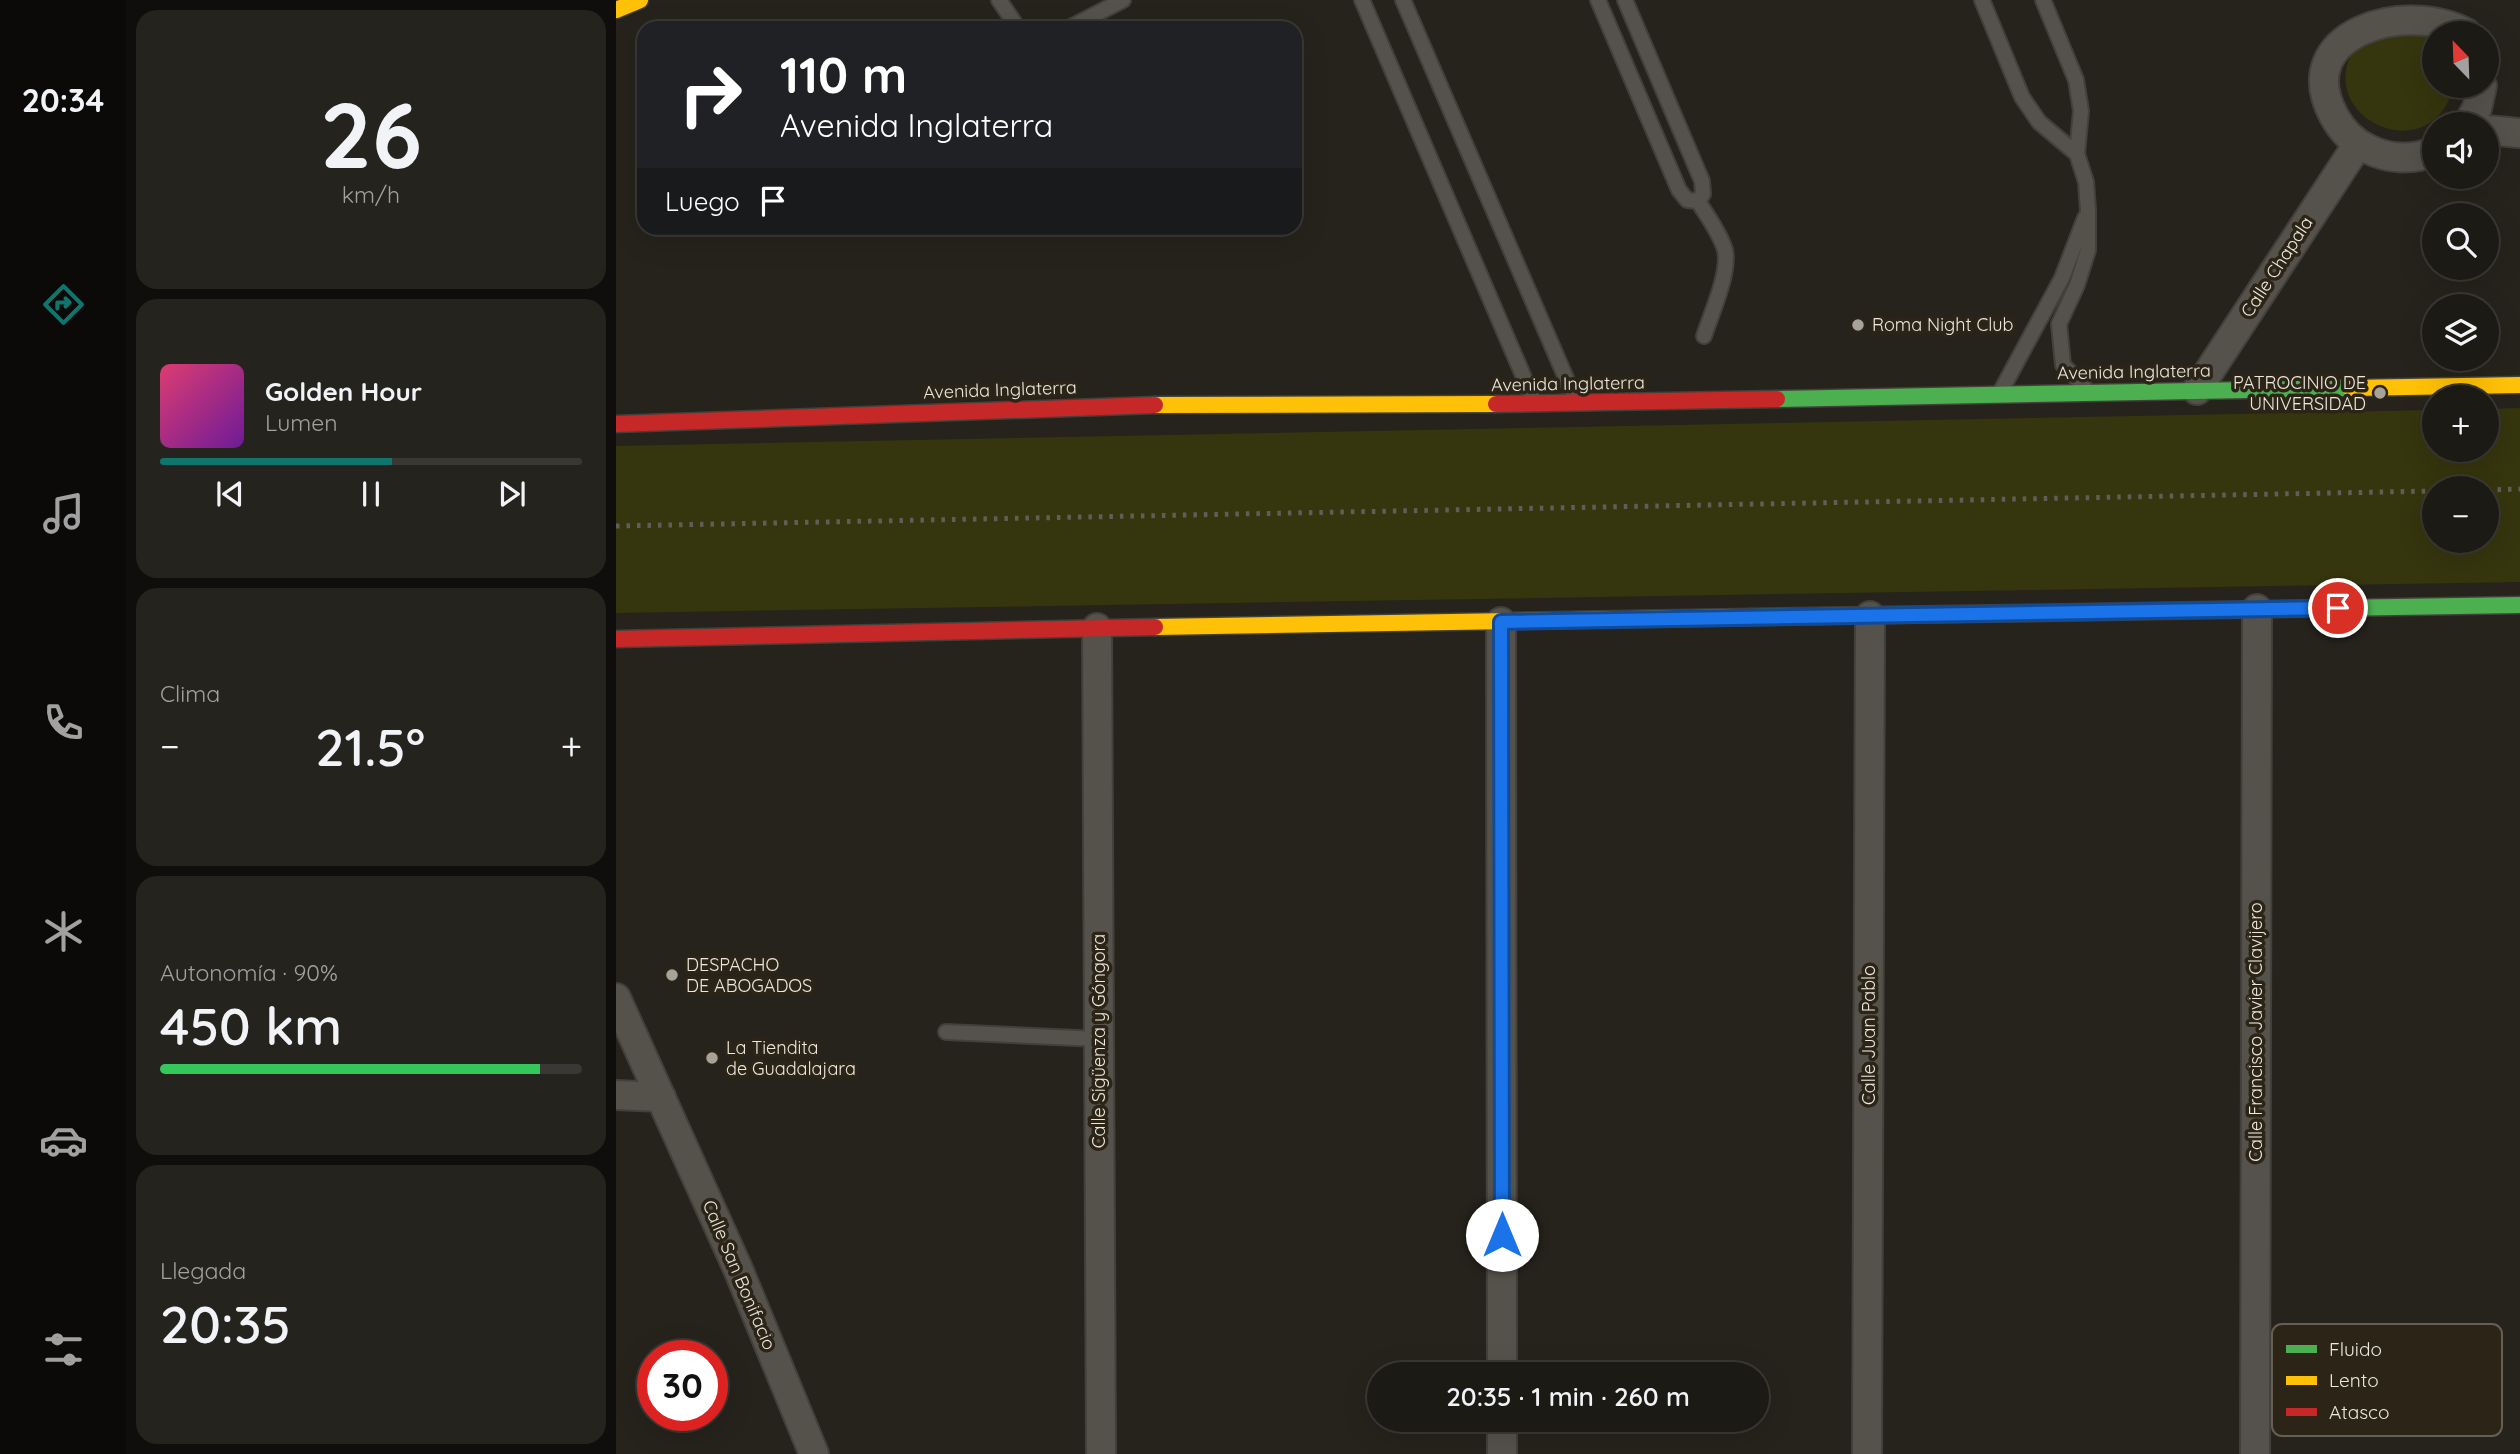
<!DOCTYPE html>
<html lang="es">
<head>
<meta charset="utf-8">
<style>
  :root { --surface:#1c1a15; --page:#25231e; --text:#f1f3f6; --muted:#a0a1a0; --line:#3a3834; --accent:#0f766e }
  body { margin:0; font-family:Quicksand,sans-serif; background:var(--page); color:var(--text); height:100vh; display:flex; flex-direction:column; font-size:26px; white-space:nowrap }
  * { box-sizing:border-box; margin:0 }
  p { font-size:23px; color:var(--muted) }
  .icon { flex:none; width:38px; height:38px; fill:none; stroke:currentColor; stroke-width:2; stroke-linecap:round; stroke-linejoin:round }
  .map { position:relative; flex:1; overflow:hidden }
  .details { display:flex; flex-direction:column; gap:10px; padding:10px; background:#0f0e0c; width:490px }
  .details>* { flex:none }
  .guide { position:absolute; left:21px; top:21px; width:665px; height:214px; border-radius:21px; box-shadow:0 7px 28px #0002,0 0 0 2px var(--line); background:#202124; color:#fff; overflow:hidden }
  .needle { width:46px; rotate:337deg }
  .controls { position:absolute; left:1806px; top:21px; display:grid; gap:14px }
  .controls a { display:grid; place-items:center; width:77px; height:77px; border-radius:50%; background:var(--surface); box-shadow:0 7px 28px #0002,0 0 0 2px var(--line); font-size:35px }
  .speed { position:absolute; left:21px; top:1340px; display:flex; gap:14px; font-size:35px; font-weight:700; text-align:center }
  .speed>* { display:grid; place-content:center; width:91px; height:91px; border-radius:50%; background:var(--surface); box-shadow:0 7px 28px #0002,0 0 0 2px var(--line); line-height:1 }
  .speed .limit { border:10px solid #d22; background:#fff; color:#111 }
  .pin { position:absolute; display:grid; place-items:center; width:60px; height:60px; color:#fff; margin:-30px; border:4px solid #fff; border-radius:50%; box-shadow:0 2px 7px #0007 }
  .me { position:absolute; width:77px; margin:-38px; rotate:0deg; stroke-linejoin:round; filter:drop-shadow(0 0 5px #0008) }
  .turn { display:flex; align-items:center; gap:24px; height:147px; padding:0 28px; font-size:32px }
  .turn .icon { width:91px; height:91px; stroke-width:2.5 }
  .turn b { display:block; font-size:49px; line-height:60px }
  .then { display:flex; align-items:center; height:66px; padding:0 28px; background:#0003; gap:14px; font-size:26px }
  .big { font-size:52px; font-weight:600; line-height:1.1 }
  .details .card { flex:1; display:flex; flex-direction:column; justify-content:center; gap:10px; min-width:0; padding:0 24px; border-radius:21px; background:var(--page) }
  .details .dial { align-items:center; gap:0 }
  .dial b { font-size:91px; line-height:1 }
  .song { display:flex; align-items:center; gap:21px }
  .cover { width:84px; height:84px; border-radius:10px; background:linear-gradient(135deg,hsl(340 70% 55%),hsl(280 70% 35%)) }
  .played { height:7px; border-radius:4px; background:linear-gradient(90deg,var(--accent) 55%,var(--line) 55%) }
  .keys { display:flex; justify-content:space-around; direction:ltr }
  .heat { display:flex; justify-content:space-between; align-items:center; font-size:38px; direction:ltr }
  .charge { height:10px; border-radius:5px; background:linear-gradient(90deg,#34c759 90%,var(--line) 0) }
  .trip { position:absolute; left:751px; top:1362px; width:402px; height:70px; border-radius:35px; background:var(--surface); box-shadow:0 7px 28px #0002,0 0 0 2px var(--line); font-weight:600; line-height:70px; text-align:center }
  main { display:flex; flex:1; min-height:0 }
  .tabs { display:flex; flex-direction:column; width:126px; justify-content:space-around; align-items:center; background:#0b0a08; color:var(--muted) }
  .tabs .icon { width:49px; height:49px }
  .tabs .active { color:var(--accent) }
  .tabs b { font-size:32px; color:var(--text) }
  .map>svg:first-child { display:block }
</style>
</head>
<body>
<main>
<nav class="tabs">
<b>20:34</b>
<svg class="icon active" aria-label="directions" viewBox="0 0 24 24"><path d="M12 3l9 9-9 9-9-9zM9 14v-3h6M13 9l2 2-2 2"/></svg>
<svg class="icon" aria-label="music" viewBox="0 0 24 24"><path d="M9 18V5l10-2v13"/><circle cx="6" cy="18" r="3"/><circle cx="16" cy="16" r="3"/></svg>
<svg class="icon" aria-label="phone" viewBox="0 0 24 24"><path d="M5 4h4l2 5-3 2q2 4 5 5l2-3 5 2v4C11 20 4 13 5 4z"/></svg>
<svg class="icon" aria-label="climate" viewBox="0 0 24 24"><path d="M12 3v18M4 7l16 10M4 17L20 7"/></svg>
<svg class="icon" aria-label="car" viewBox="0 0 24 24"><path d="M5 17H2v-5l4-1 3-4h7l3 4 3 1v5h-3M9 17h6M6 11h13"/><circle cx="7" cy="17" r="2"/><circle cx="17" cy="17" r="2"/></svg>
<svg class="icon" aria-label="filters" viewBox="0 0 24 24"><path d="M4 7h16M4 17h16"/><circle cx="9" cy="7" r="2"/><circle cx="15" cy="17" r="2"/></svg>
</nav>
<section class="details">
<div class="card dial"><b>26</b><p>km/h</p></div>
<div class="card">
<div class="song"><i class="cover"></i><div><b>Golden Hour</b><p>Lumen</p></div></div>
<div class="played"></div>
<div class="keys"><svg class="icon" aria-label="previous" viewBox="0 0 24 24"><path d="M18 5L8 12l10 7zM5 5v14"/></svg><svg class="icon" aria-label="pause" viewBox="0 0 24 24"><path d="M8 5v14M16 5v14"/></svg><svg class="icon" aria-label="next" viewBox="0 0 24 24"><path d="M6 5l10 7-10 7zM19 5v14"/></svg></div>
</div>
<div class="card"><p>Clima</p>
<div class="heat"><a>−</a><b class="big">21.5°</b><a>+</a></div>
</div>
<div class="card"><p>Autonomía · 90%</p><b class="big">450 km</b><div class="charge"></div></div>
<div class="card"><p>Llegada</p><b class="big">20:35</b></div>
</section>
<div class="map">
<svg width="1904" height="1454" viewBox="0 0 1904 1454">
  <rect width="100%" height="100%" fill="#26231c"/>
  <!-- green -->
  <path fill="#35360e" fill-rule="evenodd" d="M 1766,26 L 1818,35 L 1818,86 L 1838,86 C 1815,172 1699,119 1737,51 C 1743,41 1757,33 1766,26 Z
    M 1904,408 L 1904,582 L 0,613 L 0,446 L 1818,410 L 1818,450 L 1871,450 L 1871,409 ZM 1818,488 L 1871,488 L 1871,541 L 1818,541 Z"/>
  <g fill="none" stroke-linecap="round" stroke-linejoin="round">
    <defs>
      <path id="lane" d="M 383,0 L 402,28
        M 746,0 L 918,401
        M 787,0 L 959,399
        M 982,0 L 1063,190 L 1071,200 L 1082,201
        M 1009,0 L 1086,181 L 1087,194 L 1082,201
        M 1366,0 L 1406,97 L 1423,122 L 1461,154
        M 1427,0 L 1460,80 L 1465,111 L 1461,154 L 1470,182 L 1472,210 L 1472,250 L 1461,285 L 1443,324 L 1447,365 L 1468,386
        M 453,28 L 507,0
        M 1082,201 C 1091,216 1104,233 1109,250 C 1114,273 1095,314 1088,336
        M 1385,391 L 1446,278 L 1469,218
        M 330,1032 L 483,1039"/>
      <path id="street" d="M 1852,124 L 1861,108 L 1866,86
        M 1871,130 L 1904,133
        M 1818,151 C 1797,161 1772,159 1752,149 C 1737,142 1726,131 1718,116 C 1673,33 1790,0 1850,33
        M 1581,390 L 1742,144
        M 885,622 L 886,1374
        M 481,628 L 485,1454
        M 0,998 L 122,1269 L 198,1454
        M 0,1095 L 45,1097
        M 886,1419 L 886,1454
        M 1251,1454 L 1254,616
        M 1639,1454 L 1641,609"/>
      <path id="fast" d="M 1161,399 L 1734,388
        M 1718,608 L 1904,605
        M 1135,617 L 1411,613"/>
      <path id="slow" d="M 0,10 L 24,0
        M 1734,388 L 1904,385
        M 539,405 L 880,404
        M 1411,613 L 1718,608
        M 539,627 L 1135,617"/>
      <path id="jam" d="M 880,404 L 1161,399
        M 0,424 L 539,405
        M 0,639 L 539,627"/>
    </defs>
    <!-- lane casing -->
    <use href="#lane" stroke="#43403b" stroke-width="18"/>
    <!-- street casing -->
    <use href="#street" stroke="#43403b" stroke-width="32"/>
    <!-- fast casing -->
    <use href="#fast" stroke="#43403b" stroke-width="19"/>
    <!-- slow casing -->
    <use href="#slow" stroke="#43403b" stroke-width="19"/>
    <!-- jam casing -->
    <use href="#jam" stroke="#43403b" stroke-width="19"/>
    <!-- lane -->
    <use href="#lane" stroke="#55524c" stroke-width="14"/>
    <!-- street -->
    <use href="#street" stroke="#55524c" stroke-width="28"/>
    <!-- fast -->
    <use href="#fast" stroke="#4caf50" stroke-width="16"/>
    <!-- slow -->
    <use href="#slow" stroke="#ffc107" stroke-width="16"/>
    <!-- jam -->
    <use href="#jam" stroke="#c62828" stroke-width="16"/>
    <!-- rail -->
    <path stroke="#615e59" stroke-width="5" stroke-dasharray="3.5 7" stroke-linecap="butt" d="M 1871,490 L 1904,489
      M 0,526 L 1818,491"/>
  </g>
  <g fill="none" stroke-linecap="round" stroke-linejoin="round">
    <defs>
      <path id="route" d="M 886,1235 L 885,622 L 1722,608"/>
    </defs>
    <!-- route casing -->
    <use href="#route" stroke="#114b97" stroke-width="18"/>
    <!-- route -->
    <use href="#route" stroke="#1a73e8" stroke-width="12"/>
  </g>
  <!-- markers -->
  <g fill="#a7a39b" stroke="#2b2417" stroke-width="2.5">
    <circle cx="1242" cy="325" r="7"/>
    <circle cx="1764" cy="393" r="7"/>
    <circle cx="56" cy="975" r="7"/>
    <circle cx="96" cy="1058" r="7"/>
  </g>
  <g text-anchor="middle" stroke-width="7" stroke-linejoin="round" paint-order="stroke">
    <!-- street labels -->
    <g font-size="18" fill="#ece8df" stroke="#2b2417">
      <text transform="translate(1661 267) rotate(-57)" y="6">Calle Chapala</text>
      <text transform="translate(1518 372) rotate(-1)" y="6">Avenida Inglaterra</text>
      <text transform="translate(952 384) rotate(-1)" y="6">Avenida Inglaterra</text>
      <text transform="translate(384 390) rotate(-2)" y="6">Avenida Inglaterra</text>
      <text transform="translate(1640 1032) rotate(-90)" y="6">Calle Francisco Javier Clavijero</text>
      <text transform="translate(1253 1035) rotate(-90)" y="6">Calle Juan Pablo</text>
      <text transform="translate(483 1041) rotate(-90)" y="6">Calle Sigüenza y Góngora</text>
      <text transform="translate(123 1275) rotate(67)" y="6">Calle San Bonifacio</text>
    </g>
    <!-- poi labels -->
    <g font-size="18" fill="#ece8df" stroke="#2b2417" text-anchor="start">
      <text x="1256" y="331">Roma Night Club</text>
      <text x="1750" y="389" text-anchor="end">PATROCINIO DE<tspan x="1750" dy="21">UNIVERSIDAD</tspan></text>
      <text x="70" y="971">DESPACHO<tspan x="70" dy="21">DE ABOGADOS</tspan></text>
      <text x="110" y="1054">La Tiendita<tspan x="110" dy="21">de Guadalajara</tspan></text>
    </g>
  </g>
  <!-- legend -->
  <rect x="1656" y="1324" width="230" height="112" rx="10" fill="#2b2417" stroke="#655f53" stroke-width="2"/>
  <rect x="1670" y="1345" width="31" height="8" fill="#4caf50"/>
  <rect x="1670" y="1376" width="31" height="9" fill="#ffc107"/>
  <rect x="1670" y="1408" width="31" height="8" fill="#c62828"/>
  <g font-size="19" fill="#ece8df">
    <text x="1713" y="1356">Fluido</text>
    <text x="1713" y="1387">Lento</text>
    <text x="1713" y="1419">Atasco</text>
  </g>
</svg>
<div class="controls">
<a><svg class="needle" viewBox="-14 -14 28 28"><path d="M0-13l5 13h-10z" fill="#e53935"/><path d="M0 13l5-13h-10z" fill="#a0a1a0"/></svg></a>
<a><svg class="icon" aria-label="sound" viewBox="0 0 24 24"><path d="M4 9h4l5-4v14l-5-4H4zM17 9q2 3 0 6"/></svg></a>
<a><svg class="icon" aria-label="search" viewBox="0 0 24 24"><circle cx="10" cy="10" r="6"/><path d="M15 15l6 6"/></svg></a>
<a><svg class="icon" aria-label="layers" viewBox="0 0 24 24"><path d="M12 4l9 5-9 5-9-5zM3 14l9 5 9-5"/></svg></a>
<a>+</a>
<a>−</a>
</div>
<div class="speed"><div class="limit">30</div></div>
<div class="pin" style="left:1722px;top:608px;background:#d93025"><svg class="icon" aria-label="arrive" viewBox="0 0 24 24"><path d="M6 21V4h12l-3 4 3 4H6"/></svg></div>
<svg class="me" style="left:886px;top:1235px" viewBox="-20 -20 40 40"><circle r="19" fill="#fff"/><path d="M0-13L10 11 0 6-10 11z" fill="#1a73e8"/></svg>
<div class="trip">20:35 · 1 min · 260 m</div>
<div class="guide">
<div class="turn"><svg class="icon" aria-label="right" viewBox="0 0 24 24"><path d="M7 20v-9h11M14 6l5 5-5 5"/></svg><div><b>110 m</b>Avenida Inglaterra</div></div>
<div class="then">Luego<svg class="icon" aria-label="arrive" viewBox="0 0 24 24"><path d="M6 21V4h12l-3 4 3 4H6"/></svg></div>
</div>
</div>
</main>
</body>
</html>
